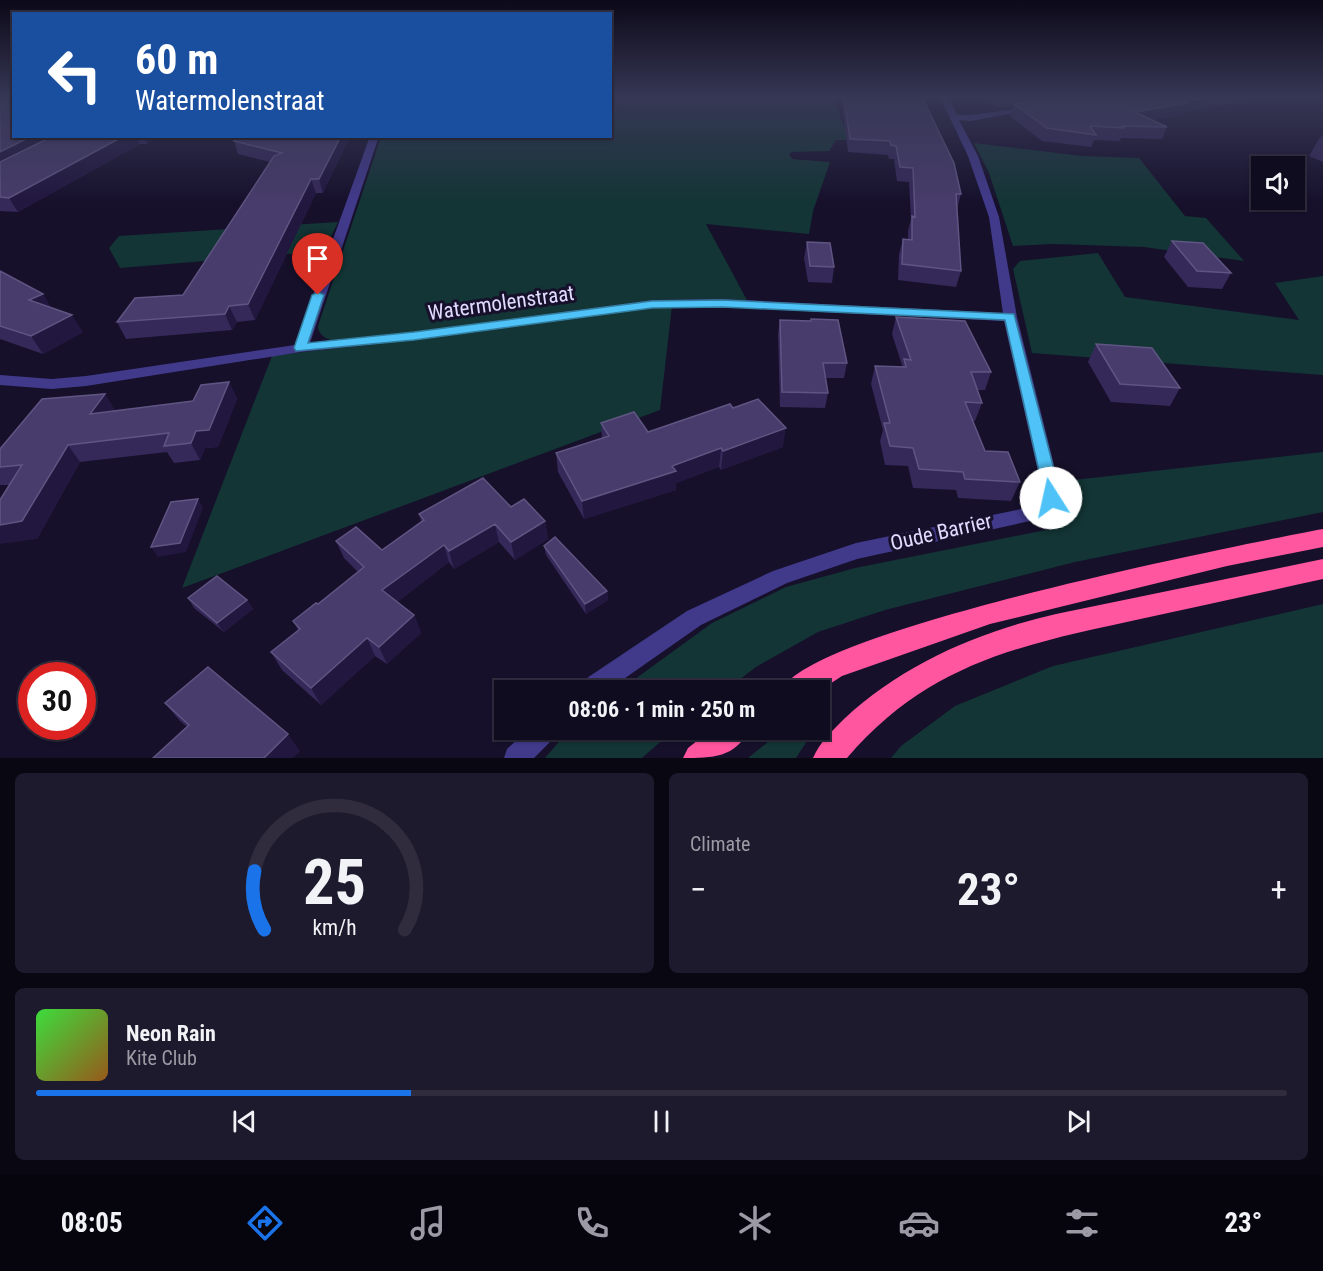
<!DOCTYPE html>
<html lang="en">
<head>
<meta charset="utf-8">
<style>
  :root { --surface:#100c20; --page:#1e1a2d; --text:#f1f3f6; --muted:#9c9ba5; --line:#302c3e; --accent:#1a73e8 }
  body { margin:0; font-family:"Roboto Condensed",sans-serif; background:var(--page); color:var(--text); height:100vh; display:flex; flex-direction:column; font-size:22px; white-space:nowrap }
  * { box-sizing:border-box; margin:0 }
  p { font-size:20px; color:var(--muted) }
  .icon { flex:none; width:33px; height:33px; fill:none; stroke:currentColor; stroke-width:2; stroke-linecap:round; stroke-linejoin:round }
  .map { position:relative; height:758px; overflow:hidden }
  .panel { display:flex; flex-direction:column; gap:15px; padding:15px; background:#090712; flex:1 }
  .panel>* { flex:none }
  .top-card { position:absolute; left:12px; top:12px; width:600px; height:126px; border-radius:0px; box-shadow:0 2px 4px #0004,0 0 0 2px var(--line); background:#1a4fa0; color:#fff; overflow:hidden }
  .buttons { position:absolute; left:1251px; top:156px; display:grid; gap:12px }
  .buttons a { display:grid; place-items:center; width:54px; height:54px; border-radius:0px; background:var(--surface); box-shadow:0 2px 4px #0004,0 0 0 2px var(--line); font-size:30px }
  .speed { position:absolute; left:18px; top:662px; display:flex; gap:12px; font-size:30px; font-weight:700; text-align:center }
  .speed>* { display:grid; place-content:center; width:78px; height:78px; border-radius:50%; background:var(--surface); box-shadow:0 2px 4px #0004,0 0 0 2px var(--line); line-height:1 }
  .speed .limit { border:9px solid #d22; background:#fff; color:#111 }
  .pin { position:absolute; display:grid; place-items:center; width:51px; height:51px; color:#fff; margin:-62px -26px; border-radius:50% 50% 50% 0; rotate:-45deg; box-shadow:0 0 6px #0007 }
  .pin .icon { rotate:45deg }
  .me { position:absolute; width:66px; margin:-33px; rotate:350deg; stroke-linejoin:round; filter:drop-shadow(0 0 4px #0008) }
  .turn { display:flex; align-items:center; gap:21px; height:126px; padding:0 24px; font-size:27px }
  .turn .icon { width:78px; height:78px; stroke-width:2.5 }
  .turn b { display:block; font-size:42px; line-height:51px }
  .big { font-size:45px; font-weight:700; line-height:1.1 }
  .panel .tile { flex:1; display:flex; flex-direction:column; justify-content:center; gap:9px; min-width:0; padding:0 21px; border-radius:9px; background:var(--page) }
  .panel .dial { align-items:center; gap:0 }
  .dial svg { height:156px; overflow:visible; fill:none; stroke:var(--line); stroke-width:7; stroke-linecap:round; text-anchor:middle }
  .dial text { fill:var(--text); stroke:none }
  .song { display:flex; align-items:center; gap:18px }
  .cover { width:72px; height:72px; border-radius:9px; background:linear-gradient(135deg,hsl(120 70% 55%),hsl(30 70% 35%)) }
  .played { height:6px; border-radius:3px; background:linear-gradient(90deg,var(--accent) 30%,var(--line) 30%) }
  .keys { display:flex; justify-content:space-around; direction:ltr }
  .heat { display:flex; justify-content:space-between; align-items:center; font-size:33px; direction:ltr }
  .panel .tiles { flex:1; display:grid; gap:15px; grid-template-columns:1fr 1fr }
  .tile:last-child { grid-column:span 2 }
  .trip { position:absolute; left:494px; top:680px; width:336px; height:60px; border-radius:0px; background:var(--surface); box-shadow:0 2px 4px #0004,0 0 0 2px var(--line); font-weight:700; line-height:60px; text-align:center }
  .tab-bar { display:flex; height:96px; justify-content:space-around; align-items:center; background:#06050d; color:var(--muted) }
  .tab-bar .icon { width:42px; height:42px }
  .tab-bar .current { color:var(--accent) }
  .tab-bar b { font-size:27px; color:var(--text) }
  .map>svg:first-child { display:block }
</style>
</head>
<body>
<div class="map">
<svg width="1323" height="758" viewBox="0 0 1323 758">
  <rect width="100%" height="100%" fill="#16102b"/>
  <!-- green -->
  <path fill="#133535" d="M 611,97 L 833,97 L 849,140 L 836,140 L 829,151 L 792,152 L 789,154 L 792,159 L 830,162 L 813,211 L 809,234 L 706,224 L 748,302 L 693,299 L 337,341 C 328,340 318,336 318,326 L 381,137 L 610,136 Z
    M 974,143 L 1082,156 L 1139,158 L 1185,216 L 1206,218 L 1244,261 L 1144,247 L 1054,244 L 1013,246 L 989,173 Z
    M 338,222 L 324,251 L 120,268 L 109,248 L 119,236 Z
    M 1098,253 L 1125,297 L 1299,320 L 1275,283 L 1323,276 L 1323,375 L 1032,353 L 1013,269 L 1020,261 Z
    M 672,306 L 660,410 L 182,588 L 272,356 Z
    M 1323,452 L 1323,512 L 1075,562 L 885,610 L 818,632 L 756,667 L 726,690 L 620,690 L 712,623 L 786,587 L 855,568 L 1051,529 L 1073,514 L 1065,481 Z
    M 1323,604 L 1323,758 L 891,758 L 901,746 L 955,706 L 1053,666 Z
    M 570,729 L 675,729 L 642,758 L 545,758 Z
    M 784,729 L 815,729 L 796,758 L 748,758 Z"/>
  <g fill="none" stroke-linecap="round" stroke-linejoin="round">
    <!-- street -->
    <path fill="#413a8b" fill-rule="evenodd" d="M 940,97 L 948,97 L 957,115 L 971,115 L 1031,107 L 1035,109 L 971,121 L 959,120 L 978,156 L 999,217 L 1017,317 L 1060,489 C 1060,507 1046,516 1030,521 L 857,559 L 787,583 L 701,625 L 608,690 L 578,690 L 581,682 L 687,611 L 773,571 L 856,543 L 1026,508 L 1036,503 L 1042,496 L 1042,489 L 1004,321 L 722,307 L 653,308 L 414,340 L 301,352 L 86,386 L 52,389 L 0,385 L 0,375 L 52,379 L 86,376 L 295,345 L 370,136 L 379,136 L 310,343 L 414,332 L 653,300 L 722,299 L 1003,313 L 989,217 L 968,156 Z
      M 529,729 L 559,729 L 555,737 L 534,758 L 504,758 L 507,749 Z"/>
    <!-- highway -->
    <path fill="#ff569f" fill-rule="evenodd" d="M 1323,529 L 1323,547 L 1227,566 L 990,624 L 842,676 L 819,691 L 782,690 C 808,630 1243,544 1323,529 Z
      M 1323,559 L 1323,579 C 1264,592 1204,605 1145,618 C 1027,644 931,660 847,758 L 813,758 C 820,742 832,731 844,719 C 903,664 978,632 1056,614 Z
      M 712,729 L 749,729 C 736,758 712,758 683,758 L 688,748 Z"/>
  </g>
  <!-- wall -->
  <path fill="#352959" d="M 0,97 L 14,136 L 161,136 L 147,144 L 140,144 L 18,212 L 0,211 Z
    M 841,97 L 922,97 L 961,194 L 957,209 L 957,208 L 961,271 L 956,287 L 898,280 L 899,254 L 903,239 L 908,240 L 908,231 L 911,219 L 909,182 L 897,181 L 894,159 L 889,159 L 888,155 L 848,152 Z
    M 984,97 L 1274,97 L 1184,112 L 1182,115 L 1153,120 L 1167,127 L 1162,139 L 1121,138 L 1120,141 L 1094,140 L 1091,147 L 1042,141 L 1010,116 L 1013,106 L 999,108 Z
    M 244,136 L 350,136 L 323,193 L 316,193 L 255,320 L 237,322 L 232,330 L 126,339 L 117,322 L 183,295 L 270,162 L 238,154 L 234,141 Z
    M 1323,136 L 1323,162 L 1309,156 L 1320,137 Z
    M 1172,241 L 1231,273 L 1222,289 L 1188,287 L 1164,257 Z
    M 807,242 L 834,267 L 832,283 L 808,282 L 804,258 Z
    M 0,271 L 43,294 L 51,308 L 83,332 L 43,354 L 0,339 Z
    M 896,317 L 991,372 L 985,390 L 977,390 L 982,403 L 975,421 L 973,421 L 985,451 L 1020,482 L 1011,501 L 958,498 L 956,490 L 913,488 L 908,466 L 885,465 L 880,441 L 883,430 L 871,384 L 875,366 L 902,367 L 902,365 L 892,334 Z
    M 780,320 L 847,363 L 844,378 L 825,378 L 828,393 L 825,408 L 780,407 L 778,334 Z
    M 1096,344 L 1180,388 L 1170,406 L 1111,402 L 1088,362 Z
    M 229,382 L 237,399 L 218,447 L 205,448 L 200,460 L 174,463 L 167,452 L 80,462 L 37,539 L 10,485 L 0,485 L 0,449 L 105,394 L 115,411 L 193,401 Z
    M 733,408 L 783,447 L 721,470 L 719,467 L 676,483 L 676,490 L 584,519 L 558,472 L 556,453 L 602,438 L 601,423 L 648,432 Z
    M 511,507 L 545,521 L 548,539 L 515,560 L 499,542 L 454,569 L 449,562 L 397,602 L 414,615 L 421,633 L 387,664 L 375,656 L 321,705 L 282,670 L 271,652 L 298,630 L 293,621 L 318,604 L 358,572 L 344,558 L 336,541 L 382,550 L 421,521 L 419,514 Z
    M 544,546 L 607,591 L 608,600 L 586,614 L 546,555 Z
    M 188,598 L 247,600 L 253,609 L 224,632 L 194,608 Z
    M 165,703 L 300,751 L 187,727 L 180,721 Z"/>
  <!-- shaded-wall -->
  <path fill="#21173f" d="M 1003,97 L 1075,97 L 1014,104 L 1013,106 L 999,108 Z
    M 1210,97 L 1274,97 L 1184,112 L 1182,115 L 1130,125 L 1135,112 L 1183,101 Z
    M 32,136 L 64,136 L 0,169 L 0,152 Z
    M 124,136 L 136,136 L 140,144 L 18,212 L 9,198 Z
    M 143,136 L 161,136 L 147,144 Z
    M 341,136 L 350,136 L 323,193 L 319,179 Z
    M 311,179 L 316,193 L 255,320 L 248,304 Z
    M 43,294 L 53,310 L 29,300 Z
    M 229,306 L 237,322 L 232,330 L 225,314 Z
    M 72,315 L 83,332 L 43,354 L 31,336 Z
    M 229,382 L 237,399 L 218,447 L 205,448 L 200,460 L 191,443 L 196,431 Z
    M 105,394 L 115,411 L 90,414 Z
    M 786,428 L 783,447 L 721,470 L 723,451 Z
    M 68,445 L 80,462 L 37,539 L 0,544 L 0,525 Z
    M 721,448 L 719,467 L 676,483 L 676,490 L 584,519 L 582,501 L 672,466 Z
    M 198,499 L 203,508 L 186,552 L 158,557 L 151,547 Z
    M 545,521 L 548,539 L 515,560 L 511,542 Z
    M 495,524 L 499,542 L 454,569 L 449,551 Z
    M 444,545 L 449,562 L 389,608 L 382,590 Z
    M 607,591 L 608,600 L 586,614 L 585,604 Z
    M 247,600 L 253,609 L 224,632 L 217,623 Z
    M 414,615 L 421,633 L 387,664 L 379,647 Z
    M 367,638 L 375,656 L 321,705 L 311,688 Z
    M 288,734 L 300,751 L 293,758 L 264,758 Z"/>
  <!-- building -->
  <path fill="#473c6b" stroke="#5f5582" stroke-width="1.5" d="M 0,97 L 14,97 L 14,136 L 32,136 L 0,152 Z
    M 844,97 L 922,97 L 954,163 L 961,194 L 956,194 L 961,271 L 902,264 L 903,239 L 912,240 L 912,216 L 915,217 L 913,168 L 900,167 L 896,146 L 891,145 L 890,141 L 850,139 Z
    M 1058,97 L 1210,97 L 1183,101 L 1188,103 L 1135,112 L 1167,127 L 1121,126 L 1125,128 L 1090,126 L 1096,135 L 1047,128 L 1014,104 Z
    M 53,136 L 124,136 L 9,198 L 0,197 L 0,162 Z
    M 244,136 L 341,136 L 319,179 L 311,179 L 248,304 L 229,306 L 225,314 L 117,322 L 135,298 L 183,295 L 274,156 L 282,153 L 234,141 Z
    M 1172,241 L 1203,243 L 1231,273 L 1197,271 Z
    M 807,242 L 830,243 L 834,267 L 810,266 Z
    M 0,271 L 43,294 L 29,300 L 72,315 L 31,336 L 0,326 Z
    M 896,317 L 965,321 L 991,372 L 971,372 L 982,403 L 965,402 L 985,451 L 1008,452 L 1020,482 L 965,479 L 963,472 L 919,469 L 913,448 L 890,446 L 884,423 L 890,423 L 875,366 L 906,367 L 904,359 L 911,360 Z
    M 811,319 L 838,320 L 847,363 L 823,363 L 828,393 L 782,392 L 780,320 L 811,321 Z
    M 1096,344 L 1152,348 L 1180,388 L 1120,384 Z
    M 229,382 L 209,430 L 196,431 L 191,443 L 164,446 L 169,433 L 68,445 L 22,521 L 0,525 L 0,500 L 22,465 L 0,467 L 0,449 L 42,399 L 105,394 L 90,414 L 193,401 L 201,385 Z
    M 758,399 L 786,428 L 723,451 L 721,448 L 672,466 L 676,471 L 582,501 L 556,453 L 609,436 L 601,423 L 634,412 L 648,432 L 730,404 L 733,408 Z
    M 483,478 L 511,507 L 524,499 L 545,521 L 511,542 L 495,524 L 449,551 L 444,545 L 382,590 L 414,615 L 379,647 L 367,638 L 311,688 L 271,652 L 300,629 L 293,621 L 316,603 L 318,604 L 364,567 L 336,541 L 356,527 L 382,550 L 424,520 L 419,514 Z
    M 198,499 L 180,543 L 151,547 L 171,502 Z
    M 555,537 L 607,591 L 585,604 L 544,546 Z
    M 217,576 L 247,600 L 217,623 L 188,598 Z
    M 208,667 L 288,734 L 264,758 L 153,758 L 189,725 L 165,703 Z"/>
  <!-- sky -->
  <linearGradient id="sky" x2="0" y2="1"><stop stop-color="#0c0918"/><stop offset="0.48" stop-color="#363755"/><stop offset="1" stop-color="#363755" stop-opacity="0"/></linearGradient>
  <rect width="1323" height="203" fill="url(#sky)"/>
  <!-- route -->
  <path fill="#4fc3f7" stroke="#337fa1" stroke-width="1.5" d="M 318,292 L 324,295 L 308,343 L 414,332 L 652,301 L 722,300 L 1014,314 L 1059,489 L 1057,502 L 1051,504 L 1045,502 L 1043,489 L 1005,320 L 722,307 L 652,308 L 414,340 L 296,351 L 294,348 L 312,295 Z"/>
  <g text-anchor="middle" stroke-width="6" stroke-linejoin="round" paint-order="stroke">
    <!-- street labels -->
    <g font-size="21" fill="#e0dbff" stroke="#16102b">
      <text transform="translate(501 303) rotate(-8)" y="7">Watermolenstraat</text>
      <text transform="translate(941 532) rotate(-13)" y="7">Oude Barrier</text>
    </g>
  </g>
</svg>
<div class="buttons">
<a><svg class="icon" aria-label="sound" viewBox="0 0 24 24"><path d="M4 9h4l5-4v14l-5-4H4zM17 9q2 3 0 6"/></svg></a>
</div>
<div class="speed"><div class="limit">30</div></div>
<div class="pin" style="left:318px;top:295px;background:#d93025"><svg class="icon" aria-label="arrive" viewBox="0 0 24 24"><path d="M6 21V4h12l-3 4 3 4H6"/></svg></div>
<svg class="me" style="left:1051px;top:498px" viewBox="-20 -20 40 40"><circle r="19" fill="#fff"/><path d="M0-13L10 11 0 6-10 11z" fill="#4fc3f7"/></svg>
<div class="trip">08:06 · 1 min · 250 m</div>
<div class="top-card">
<div class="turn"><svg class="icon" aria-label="left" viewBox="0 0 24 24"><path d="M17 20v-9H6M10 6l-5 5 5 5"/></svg><div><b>60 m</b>Watermolenstraat</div></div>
</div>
</div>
<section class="panel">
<div class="tiles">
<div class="tile dial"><svg viewBox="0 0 100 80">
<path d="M14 69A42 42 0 1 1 86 69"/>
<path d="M14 69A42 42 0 0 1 9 39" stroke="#1a73e8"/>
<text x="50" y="56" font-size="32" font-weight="700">25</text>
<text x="50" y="72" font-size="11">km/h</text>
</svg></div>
<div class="tile"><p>Climate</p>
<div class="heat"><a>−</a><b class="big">23°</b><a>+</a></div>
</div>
<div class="tile">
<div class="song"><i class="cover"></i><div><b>Neon Rain</b><p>Kite Club</p></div></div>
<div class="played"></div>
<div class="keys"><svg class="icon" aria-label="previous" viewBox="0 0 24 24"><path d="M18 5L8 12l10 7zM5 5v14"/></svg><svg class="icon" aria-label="pause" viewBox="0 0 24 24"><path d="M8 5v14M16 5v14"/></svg><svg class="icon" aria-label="next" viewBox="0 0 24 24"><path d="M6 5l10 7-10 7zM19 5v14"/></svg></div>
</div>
</div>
</section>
<nav class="tab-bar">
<b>08:05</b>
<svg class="icon current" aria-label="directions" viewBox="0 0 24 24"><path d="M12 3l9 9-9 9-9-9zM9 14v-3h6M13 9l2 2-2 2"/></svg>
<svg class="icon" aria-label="music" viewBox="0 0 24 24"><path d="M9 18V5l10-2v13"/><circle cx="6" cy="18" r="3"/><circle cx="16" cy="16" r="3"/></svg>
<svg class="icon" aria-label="phone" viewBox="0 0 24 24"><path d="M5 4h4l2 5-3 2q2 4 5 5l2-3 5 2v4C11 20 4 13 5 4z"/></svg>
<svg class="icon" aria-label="climate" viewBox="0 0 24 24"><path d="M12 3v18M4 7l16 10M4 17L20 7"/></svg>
<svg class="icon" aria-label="car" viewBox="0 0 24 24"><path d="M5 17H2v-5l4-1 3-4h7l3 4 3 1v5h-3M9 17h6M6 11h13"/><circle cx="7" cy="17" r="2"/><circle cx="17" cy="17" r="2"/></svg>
<svg class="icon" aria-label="filters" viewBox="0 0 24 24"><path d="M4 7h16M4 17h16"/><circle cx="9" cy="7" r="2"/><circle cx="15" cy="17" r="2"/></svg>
<b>23°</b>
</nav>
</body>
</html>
